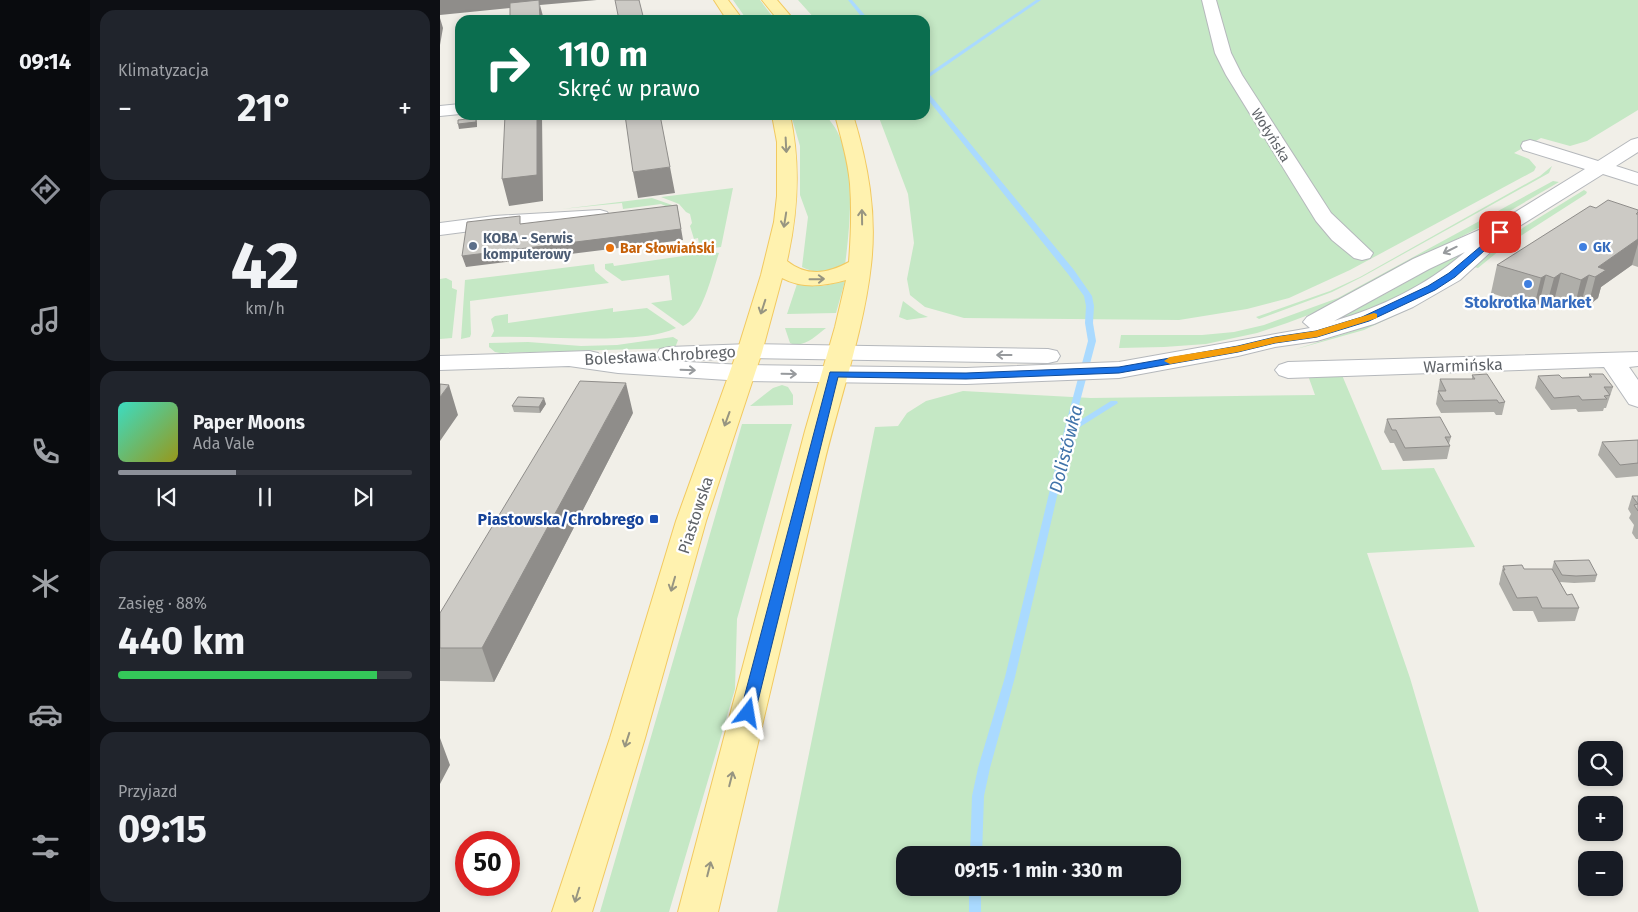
<!DOCTYPE html>
<html lang="pl">
<head>
<meta charset="utf-8">
<style>
  :root { --surface:#171b24; --page:#20242c; --text:#f1f3f6; --muted:#9ea1a6; --line:#363941; --accent:#8c9099 }
  body { margin:0; font-family:"Fira Sans",sans-serif; background:var(--page); color:var(--text); height:100vh; display:flex; flex-direction:column; font-size:19px; white-space:nowrap }
  * { box-sizing:border-box; margin:0 }
  p { font-size:16px; color:var(--muted) }
  .icon { flex:none; width:28px; height:28px; fill:none; stroke:currentColor; stroke-width:2; stroke-linecap:round; stroke-linejoin:round }
  .map { position:relative; flex:1; overflow:hidden }
  .sheet { display:flex; flex-direction:column; gap:10px; padding:10px; background:#0d0f14; width:350px }
  .sheet>* { flex:none }
  .hud { position:absolute; left:15px; top:15px; width:475px; height:105px; border-radius:15px; box-shadow:0 2px 8px #0003; background:#0b6e4f; color:#fff; overflow:hidden }
  .tools { position:absolute; left:1138px; top:741px; display:grid; gap:10px }
  .tools a { display:grid; place-items:center; width:45px; height:45px; border-radius:10px; background:var(--surface); box-shadow:0 2px 8px #0003; font-size:25px }
  .speed { position:absolute; left:15px; top:831px; display:flex; gap:10px; font-size:25px; font-weight:700; text-align:center }
  .speed>* { display:grid; place-content:center; width:65px; height:65px; border-radius:50%; background:var(--surface); box-shadow:0 2px 8px #0003; line-height:1 }
  .speed .limit { border:8px solid #d22; background:#fff; color:#111 }
  .pin { position:absolute; display:grid; place-items:center; width:42px; height:42px; color:#fff; margin:-21px; border-radius:10px; box-shadow:0 2px 8px #0006 }
  .me { position:absolute; width:55px; margin:-28px; rotate:14deg; stroke-linejoin:round; filter:drop-shadow(0 0 4px #0008) }
  .turn { display:flex; align-items:center; gap:18px; height:105px; padding:0 20px; font-size:22px }
  .turn .icon { width:65px; height:65px; stroke-width:2.5 }
  .turn b { display:block; font-size:35px; line-height:42px }
  .big { font-size:38px; font-weight:700; line-height:1.1 }
  .sheet .card { flex:1; display:flex; flex-direction:column; justify-content:center; gap:8px; min-width:0; padding:0 18px; border-radius:15px; background:var(--page) }
  .sheet .dial { align-items:center; gap:0 }
  .dial b { font-size:65px; line-height:1 }
  .song { display:flex; align-items:center; gap:15px }
  .cover { width:60px; height:60px; border-radius:8px; background:linear-gradient(135deg,hsl(170 70% 55%),hsl(60 70% 35%)) }
  .played { height:5px; border-radius:2px; background:linear-gradient(90deg,var(--accent) 40%,var(--line) 40%) }
  .keys { display:flex; justify-content:space-around; direction:ltr }
  .heat { display:flex; justify-content:space-between; align-items:center; font-size:28px; direction:ltr }
  .charge { height:8px; border-radius:4px; background:linear-gradient(90deg,#34c759 88%,var(--line) 0) }
  .trip { position:absolute; left:456px; top:846px; width:285px; height:50px; border-radius:15px; background:var(--surface); box-shadow:0 2px 8px #0003; font-weight:700; line-height:50px; text-align:center }
  main { display:flex; flex:1; min-height:0 }
  .tab-bar { display:flex; flex-direction:column; width:90px; justify-content:space-around; align-items:center; background:#090b0e; color:var(--muted) }
  .tab-bar .icon { width:35px; height:35px }
  .tab-bar .on { color:var(--accent) }
  .tab-bar b { font-size:22px; color:var(--text) }
  .map>svg:first-child { display:block }
</style>
</head>
<body>
<main>
<nav class="tab-bar">
<b>09:14</b>
<svg class="icon on" aria-label="directions" viewBox="0 0 24 24"><path d="M12 3l9 9-9 9-9-9zM9 14v-3h6M13 9l2 2-2 2"/></svg>
<svg class="icon" aria-label="music" viewBox="0 0 24 24"><path d="M9 18V5l10-2v13"/><circle cx="6" cy="18" r="3"/><circle cx="16" cy="16" r="3"/></svg>
<svg class="icon" aria-label="phone" viewBox="0 0 24 24"><path d="M5 4h4l2 5-3 2q2 4 5 5l2-3 5 2v4C11 20 4 13 5 4z"/></svg>
<svg class="icon" aria-label="climate" viewBox="0 0 24 24"><path d="M12 3v18M4 7l16 10M4 17L20 7"/></svg>
<svg class="icon" aria-label="car" viewBox="0 0 24 24"><path d="M5 17H2v-5l4-1 3-4h7l3 4 3 1v5h-3M9 17h6M6 11h13"/><circle cx="7" cy="17" r="2"/><circle cx="17" cy="17" r="2"/></svg>
<svg class="icon" aria-label="filters" viewBox="0 0 24 24"><path d="M4 7h16M4 17h16"/><circle cx="9" cy="7" r="2"/><circle cx="15" cy="17" r="2"/></svg>
</nav>
<section class="sheet">
<div class="card"><p>Klimatyzacja</p>
<div class="heat"><a>−</a><b class="big">21°</b><a>+</a></div>
</div>
<div class="card dial"><b>42</b><p>km/h</p></div>
<div class="card">
<div class="song"><i class="cover"></i><div><b>Paper Moons</b><p>Ada Vale</p></div></div>
<div class="played"></div>
<div class="keys"><svg class="icon" aria-label="previous" viewBox="0 0 24 24"><path d="M18 5L8 12l10 7zM5 5v14"/></svg><svg class="icon" aria-label="pause" viewBox="0 0 24 24"><path d="M8 5v14M16 5v14"/></svg><svg class="icon" aria-label="next" viewBox="0 0 24 24"><path d="M6 5l10 7-10 7zM19 5v14"/></svg></div>
</div>
<div class="card"><p>Zasięg · 88%</p><b class="big">440 km</b><div class="charge"></div></div>
<div class="card"><p>Przyjazd</p><b class="big">09:15</b></div>
</section>
<div class="map">
<svg width="1198" height="912" viewBox="0 0 1198 912">
  <rect width="100%" height="100%" fill="#f1efe8"/>
  <!-- green -->
  <path fill="#c5e8c5" fill-rule="evenodd" d="M 293,0 L 320,0 L 335,20 L 307,20 Z
    M 358,0 L 1198,0 L 1198,110 L 1147,141 L 1130,146 L 1101,138 L 1074,153 L 1089,159 L 1096,167 L 1094,171 L 910,270 L 849,298 L 807,309 L 739,320 L 524,318 L 485,307 L 470,295 L 467,279 L 474,243 L 468,194 L 438,115 L 485,115 L 485,20 L 376,20 Z
    M 351,115 L 386,115 C 389,120 394,125 397,131 C 416,166 410,227 405,265 C 391,274 376,274 362,267 L 368,217 L 360,195 L 360,146 Z
    M 1112,166 L 1109,173 L 922,277 L 892,292 L 819,319 L 816,317 L 890,291 L 920,277 L 1100,176 Z
    M 1113,181 L 1119,182 L 1056,219 L 956,270 L 887,308 L 847,323 L 817,333 L 766,344 L 724,347 L 679,348 L 681,335 L 762,335 L 794,332 L 824,325 L 898,298 Z
    M 293,188 L 281,247 L 260,250 L 258,238 L 254,239 L 250,226 L 252,223 L 250,214 L 246,212 L 239,204 L 221,197 Z
    M 1144,190 L 1147,192 L 1146,194 L 1065,246 L 1038,268 L 1034,267 L 1084,227 Z
    M 212,198 L 235,206 L 239,212 L 221,204 L 183,209 L 182,203 L 122,209 Z
    M 1031,246 L 1035,247 C 989,283 947,304 892,324 L 890,321 L 947,293 Z
    M 271,252 L 279,253 C 272,273 263,318 243,326 L 211,303 L 232,300 L 229,275 L 182,281 L 165,269 L 165,264 L 173,263 L 174,266 Z
    M 154,264 L 155,271 L 169,283 L 30,301 L 31,334 L 30,337 L 21,339 L 25,280 Z
    M 6,278 L 12,281 L 12,288 L 17,290 L 12,338 L 0,339 L 0,279 Z
    M 405,281 L 396,313 L 347,314 L 357,284 L 383,286 Z
    M 463,301 L 479,313 L 488,317 L 467,320 L 459,317 Z
    M 980,304 L 924,330 L 853,350 L 913,331 Z
    M 173,308 L 173,312 L 207,308 L 236,328 C 219,336 197,337 179,338 C 136,340 94,336 51,337 L 54,331 L 51,319 L 55,316 L 68,314 L 68,323 Z
    M 345,328 L 386,328 C 376,336 363,349 350,343 Z
    M 233,337 L 238,340 L 235,348 L 60,353 L 55,352 L 49,347 L 49,343 L 88,342 L 141,346 L 177,345 Z
    M 899,368 L 942,470 L 994,468 L 1035,547 L 927,553 L 970,678 L 1039,912 L 337,912 L 435,427 L 458,426 L 467,413 L 486,401 L 523,391 L 651,398 L 875,395 L 866,370 ZM 465,855 L 732,855 L 732,888 L 465,888 Z
    M 342,385 L 348,387 L 353,395 L 353,405 L 310,406 L 333,388 Z
    M 302,424 L 352,424 L 297,619 L 295,689 L 229,912 L 160,912 Z"/>
  <g fill="none" stroke-linecap="round" stroke-linejoin="round">
    <!-- stream -->
    <path fill="#aadaff" fill-rule="evenodd" d="M 408,0 L 412,0 L 429,20 L 424,20 Z
      M 596,0 L 601,0 L 485,80 L 485,76 Z
      M 485,90 L 487,91 L 634,270 L 652,296 L 654,306 L 653,323 L 656,341 L 634,424 L 671,401 L 677,401 L 678,403 L 632,432 L 575,677 L 550,768 L 544,796 L 542,855 L 530,855 L 532,796 L 538,768 L 565,677 L 624,431 L 648,341 L 645,323 L 646,306 L 644,296 L 628,274 L 485,96 Z
      M 529,888 L 541,888 L 541,912 L 529,912 Z"/>
    <defs>
      <path id="minor" d="M 762,0 L 776,0 L 791,53 L 802,75 L 891,213 L 933,253 L 930,258 L 922,260 L 914,258 L 892,240 L 876,221 L 786,75 L 775,53 Z
        M 20,104 L 20,114 L 0,116 L 0,106 Z
        M 1198,138 L 1198,152 L 1176,166 L 1198,173 L 1198,185 L 1163,174 L 1078,227 L 1020,280 L 973,307 L 934,324 L 877,341 L 835,347 L 798,356 L 679,378 L 526,384 L 303,381 L 178,373 L 129,366 L 0,370 L 0,356 L 149,351 L 158,353 L 160,356 L 229,361 L 220,359 L 217,354 L 220,349 L 229,347 L 310,344 L 608,349 L 617,351 L 620,356 L 617,361 L 608,363 L 310,358 L 229,361 L 303,365 L 526,368 L 679,362 L 870,328 L 863,322 L 867,317 L 973,259 L 1064,219 L 1145,169 L 1083,150 L 1081,146 L 1083,142 L 1090,140 L 1097,142 L 1158,161 L 1191,140 ZM 1025,252 C 987,285 942,307 894,321 L 989,269 Z
        M 160,210 L 167,212 L 170,216 L 167,220 L 54,228 L 0,235 L 0,223 L 54,216 Z
        M 1198,352 L 1198,366 L 1189,367 L 1198,380 L 1198,407 L 1189,404 L 1164,367 L 848,378 L 839,375 L 835,370 L 839,365 L 848,362 Z"/>
      <path id="major" d="M 274,0 L 288,0 L 303,20 L 287,20 Z
        M 322,0 L 337,0 L 354,20 L 338,20 Z
        M 332,115 L 350,115 C 361,165 358,212 347,261 C 367,277 387,274 409,262 C 411,236 412,210 410,184 C 408,160 401,138 395,115 L 413,115 C 428,164 437,213 431,265 C 424,331 398,403 383,468 C 348,616 313,764 278,912 L 238,912 L 365,431 L 395,327 L 406,280 C 384,286 363,289 342,278 L 322,352 L 266,521 L 205,738 L 152,912 L 112,912 L 170,738 L 236,521 L 297,352 L 321,275 L 334,222 L 337,196 L 337,142 Z"/>
    </defs>
    <!-- minor casing -->
    <use href="#minor" stroke="#b5b8bc" stroke-width="2"/>
    <!-- major casing -->
    <use href="#major" stroke="#f2c960" stroke-width="2"/>
    <!-- minor -->
    <use href="#minor" fill="#fff" fill-rule="evenodd"/>
    <!-- major -->
    <use href="#major" fill="#fff2af" fill-rule="evenodd"/>
  </g>
  <!-- wall -->
  <path fill="#afaea9" d="M 1156,208 L 1198,210 L 1198,267 L 1192,265 L 1161,287 L 1158,298 L 1148,306 L 1141,303 L 1134,309 L 1114,301 L 1106,307 L 1099,304 L 1094,307 L 1051,293 L 1057,265 Z
    M 1149,374 L 1173,387 L 1166,408 L 1164,408 L 1163,411 L 1138,412 L 1136,409 L 1111,410 L 1095,388 L 1098,376 L 1122,378 L 1149,377 Z
    M 1032,375 L 1065,402 L 1062,415 L 1056,415 L 1054,412 L 1001,413 L 996,404 L 1000,379 L 1032,379 Z
    M 106,404 L 100,413 L 74,412 L 72,406 Z
    M 193,413 L 54,682 L 0,681 L 0,613 Z
    M 947,419 L 1011,437 L 1009,444 L 1010,446 L 1007,459 L 963,461 L 954,443 L 950,443 L 944,432 Z
    M 1198,440 L 1198,476 L 1176,478 L 1158,455 L 1162,442 Z
    M 1192,496 L 1198,496 L 1198,539 L 1196,539 L 1192,533 L 1194,525 L 1189,518 L 1191,514 L 1188,509 Z
    M 1114,561 L 1157,575 L 1155,582 L 1134,583 L 1120,582 L 1127,595 L 1139,608 L 1135,621 L 1098,622 L 1093,611 L 1073,611 L 1059,584 L 1060,580 L 1060,579 L 1063,566 L 1084,569 L 1112,569 Z"/>
  <!-- shaded-wall -->
  <path fill="#8f8d8a" d="M 0,0 L 157,0 L 100,5 L 104,20 L 100,20 L 100,5 L 0,15 Z
    M 0,18 L 3,28 L 0,45 Z
    M 71,115 L 102,115 L 103,201 L 69,206 L 62,179 Z
    M 36,118 L 37,123 L 37,127 L 19,129 L 18,124 Z
    M 230,167 L 235,193 L 198,198 L 193,172 Z
    M 237,205 L 243,240 L 26,267 L 22,256 Z
    M 1198,239 L 1198,244 L 1192,265 L 1161,287 L 1158,298 L 1148,306 L 1158,267 Z
    M 1121,273 L 1114,301 L 1106,307 L 1114,278 Z
    M 1106,275 L 1099,304 L 1094,307 L 1101,278 Z
    M 1149,275 L 1141,303 L 1134,309 L 1141,280 Z
    M 186,383 L 193,413 L 54,682 L 42,648 Z
    M 9,385 L 18,415 L 0,441 L 0,397 Z
    M 104,398 L 106,404 L 100,413 L 99,407 Z
    M 0,738 L 10,765 L 0,784 Z"/>
  <!-- building -->
  <path fill="#cccac5" stroke="#8f8d8a" d="M 99,0 L 100,20 L 70,20 L 70,3 Z
    M 175,0 L 199,0 L 204,20 L 179,20 Z
    M 65,115 L 97,115 L 97,175 L 62,179 Z
    M 185,115 L 220,115 L 230,167 L 193,172 Z
    M 36,118 L 36,122 L 18,124 L 18,120 Z
    M 1168,200 L 1198,210 L 1198,212 L 1196,214 L 1198,214 L 1198,239 L 1158,267 L 1166,270 L 1155,277 L 1149,275 L 1141,280 L 1121,273 L 1114,278 L 1106,275 L 1101,278 L 1057,265 L 1150,206 L 1156,208 Z
    M 237,205 L 241,229 L 22,256 L 27,222 L 80,216 L 80,224 Z
    M 1047,374 L 1065,402 L 1059,403 L 1057,400 L 1004,401 L 998,391 L 1006,391 L 1000,379 L 1035,379 L 1032,375 Z
    M 1149,374 L 1163,374 L 1173,387 L 1164,387 L 1170,395 L 1164,396 L 1167,399 L 1142,400 L 1139,396 L 1114,398 L 1098,376 L 1119,375 L 1122,378 L 1152,377 Z
    M 140,381 L 186,383 L 42,648 L 0,648 L 0,613 Z
    M 0,384 L 9,385 L 0,397 Z
    M 78,397 L 104,398 L 99,407 L 72,406 Z
    M 1000,417 L 1011,437 L 1005,437 L 1010,446 L 965,448 L 956,430 L 952,430 L 947,419 Z
    M 1198,440 L 1198,463 L 1180,465 L 1162,442 Z
    M 1192,496 L 1198,496 L 1198,511 L 1194,505 L 1198,504 Z
    M 1149,560 L 1157,575 L 1136,576 L 1122,575 L 1114,561 Z
    M 1082,565 L 1084,569 L 1112,569 L 1127,595 L 1132,594 L 1139,608 L 1102,608 L 1097,597 L 1077,598 L 1063,570 L 1065,570 L 1063,566 Z"/>
  <!-- one-way arrows -->
  <defs><path id="oneway-shaft" d="M-6 0H5M1.5-3L5.5 0L1.5 3" fill="none" stroke-width="1.6" stroke-linecap="round" stroke-linejoin="round" transform="scale(1.25)"/></defs>
  <g stroke="#979581">
    <use href="#oneway-shaft" transform="translate(346 145) rotate(87)"/>
    <use href="#oneway-shaft" transform="translate(422 217) rotate(-91)"/>
    <use href="#oneway-shaft" transform="translate(345 220) rotate(99)"/>
    <use href="#oneway-shaft" transform="translate(377 279) rotate(-1)"/>
    <use href="#oneway-shaft" transform="translate(323 307) rotate(108)"/>
    <use href="#oneway-shaft" transform="translate(287 419) rotate(110)"/>
    <use href="#oneway-shaft" transform="translate(233 584) rotate(106)"/>
    <use href="#oneway-shaft" transform="translate(187 740) rotate(108)"/>
    <use href="#oneway-shaft" transform="translate(291 779) rotate(-76)"/>
    <use href="#oneway-shaft" transform="translate(269 869) rotate(-76)"/>
    <use href="#oneway-shaft" transform="translate(137 895) rotate(107)"/>
  </g>
  <g stroke="#979a9d">
    <use href="#oneway-shaft" transform="translate(1010 250) rotate(154)"/>
    <use href="#oneway-shaft" transform="translate(564 355) rotate(-180)"/>
    <use href="#oneway-shaft" transform="translate(248 370) rotate(2)"/>
    <use href="#oneway-shaft" transform="translate(349 374) rotate(1)"/>
  </g>
  <!-- route -->
  <path fill="#1a73e8" stroke="#114b97" d="M 1060,230 L 1063,231 L 1063,234 L 1015,277 L 995,290 L 929,321 L 877,337 L 835,343 L 798,352 L 679,373 L 526,379 L 398,377 L 315,713 L 313,717 L 308,719 L 303,717 L 300,713 L 390,372 L 526,373 L 679,367 L 798,346 L 835,337 L 876,331 L 922,317 L 988,286 L 1009,273 Z"/>
  <!-- slow -->
  <path fill="#f59e0b" d="M 934,313 L 937,314 L 937,318 L 877,337 L 835,343 L 798,352 L 730,364 L 724,361 L 730,357 L 798,346 L 835,337 L 875,331 Z"/>
  <!-- markers -->
  <circle fill="#5c6f8a" stroke="#fff" stroke-width="2" cx="33" cy="246" r="5"/>
  <g fill="#3f7fe0" stroke="#fff" stroke-width="2">
    <circle cx="1143" cy="247" r="5"/>
    <circle cx="1088" cy="284" r="5"/>
  </g>
  <circle fill="#e8710a" stroke="#fff" stroke-width="2" cx="170" cy="248" r="5"/>
  <rect fill="#1a4fb4" stroke="#fff" stroke-width="2" x="209" y="514" width="10" height="10" rx="2.5"/>
  <g text-anchor="middle" stroke-width="4.5" stroke-linejoin="round" paint-order="stroke">
    <!-- far-street labels -->
    <g font-size="14" fill="#5f6368" stroke="#fff">
      <text transform="translate(831 135) rotate(58)" y="5">Wołyńska</text>
    </g>
    <!-- far-service labels -->
    <g font-size="14" font-weight="bold" fill="#4e5e75" stroke="#fff" text-anchor="start">
      <text x="43" y="243">KOBA - Serwis<tspan x="43" dy="16">komputerowy</tspan></text>
    </g>
    <!-- far-shop labels -->
    <g font-size="14" font-weight="bold" fill="#366cbe" stroke="#fff" text-anchor="start">
      <text x="1153" y="252">GK</text>
    </g>
    <!-- far-food labels -->
    <g font-size="14" font-weight="bold" fill="#c56008" stroke="#fff" text-anchor="start">
      <text x="180" y="253">Bar Słowiański</text>
    </g>
    <!-- shop labels -->
    <g font-size="16" font-weight="bold" fill="#366cbe" stroke="#fff">
      <text x="1088" y="308">Stokrotka Market</text>
    </g>
    <!-- street labels -->
    <g font-size="16" fill="#5f6368" stroke="#fff">
      <text transform="translate(220 355) rotate(-3)" y="6">Bolesława Chrobrego</text>
      <text transform="translate(1023 365) rotate(-2)" y="6">Warmińska</text>
      <text transform="translate(255 515) rotate(-72)" y="6">Piastowska</text>
    </g>
    <!-- transit labels -->
    <g font-size="16" font-weight="bold" fill="#164399" stroke="#fff" text-anchor="end">
      <text x="204" y="525">Piastowska/Chrobrego</text>
    </g>
    <!-- water labels -->
    <g font-size="18" font-style="italic" fill="#4174aa" stroke="#fff">
      <text transform="translate(626 449) rotate(-76)" y="6">Dolistówka</text>
    </g>
  </g>
</svg>
<div class="tools">
<a><svg class="icon" aria-label="search" viewBox="0 0 24 24"><circle cx="10" cy="10" r="6"/><path d="M15 15l6 6"/></svg></a>
<a>+</a>
<a>−</a>
</div>
<div class="speed"><div class="limit">50</div></div>
<div class="pin" style="left:1060px;top:232px;background:#d93025"><svg class="icon" aria-label="arrive" viewBox="0 0 24 24"><path d="M6 21V4h12l-3 4 3 4H6"/></svg></div>
<svg class="me" style="left:308px;top:713px" viewBox="-20 -20 40 40"><path d="M0-17L14 15 0 8-14 15z" fill="#1a73e8" stroke="#fff" stroke-width="4"/></svg>
<div class="trip">09:15 · 1 min · 330 m</div>
<div class="hud">
<div class="turn"><svg class="icon" aria-label="right" viewBox="0 0 24 24"><path d="M7 20v-9h11M14 6l5 5-5 5"/></svg><div><b>110 m</b>Skręć w prawo</div></div>
</div>
</div>
</main>
</body>
</html>
